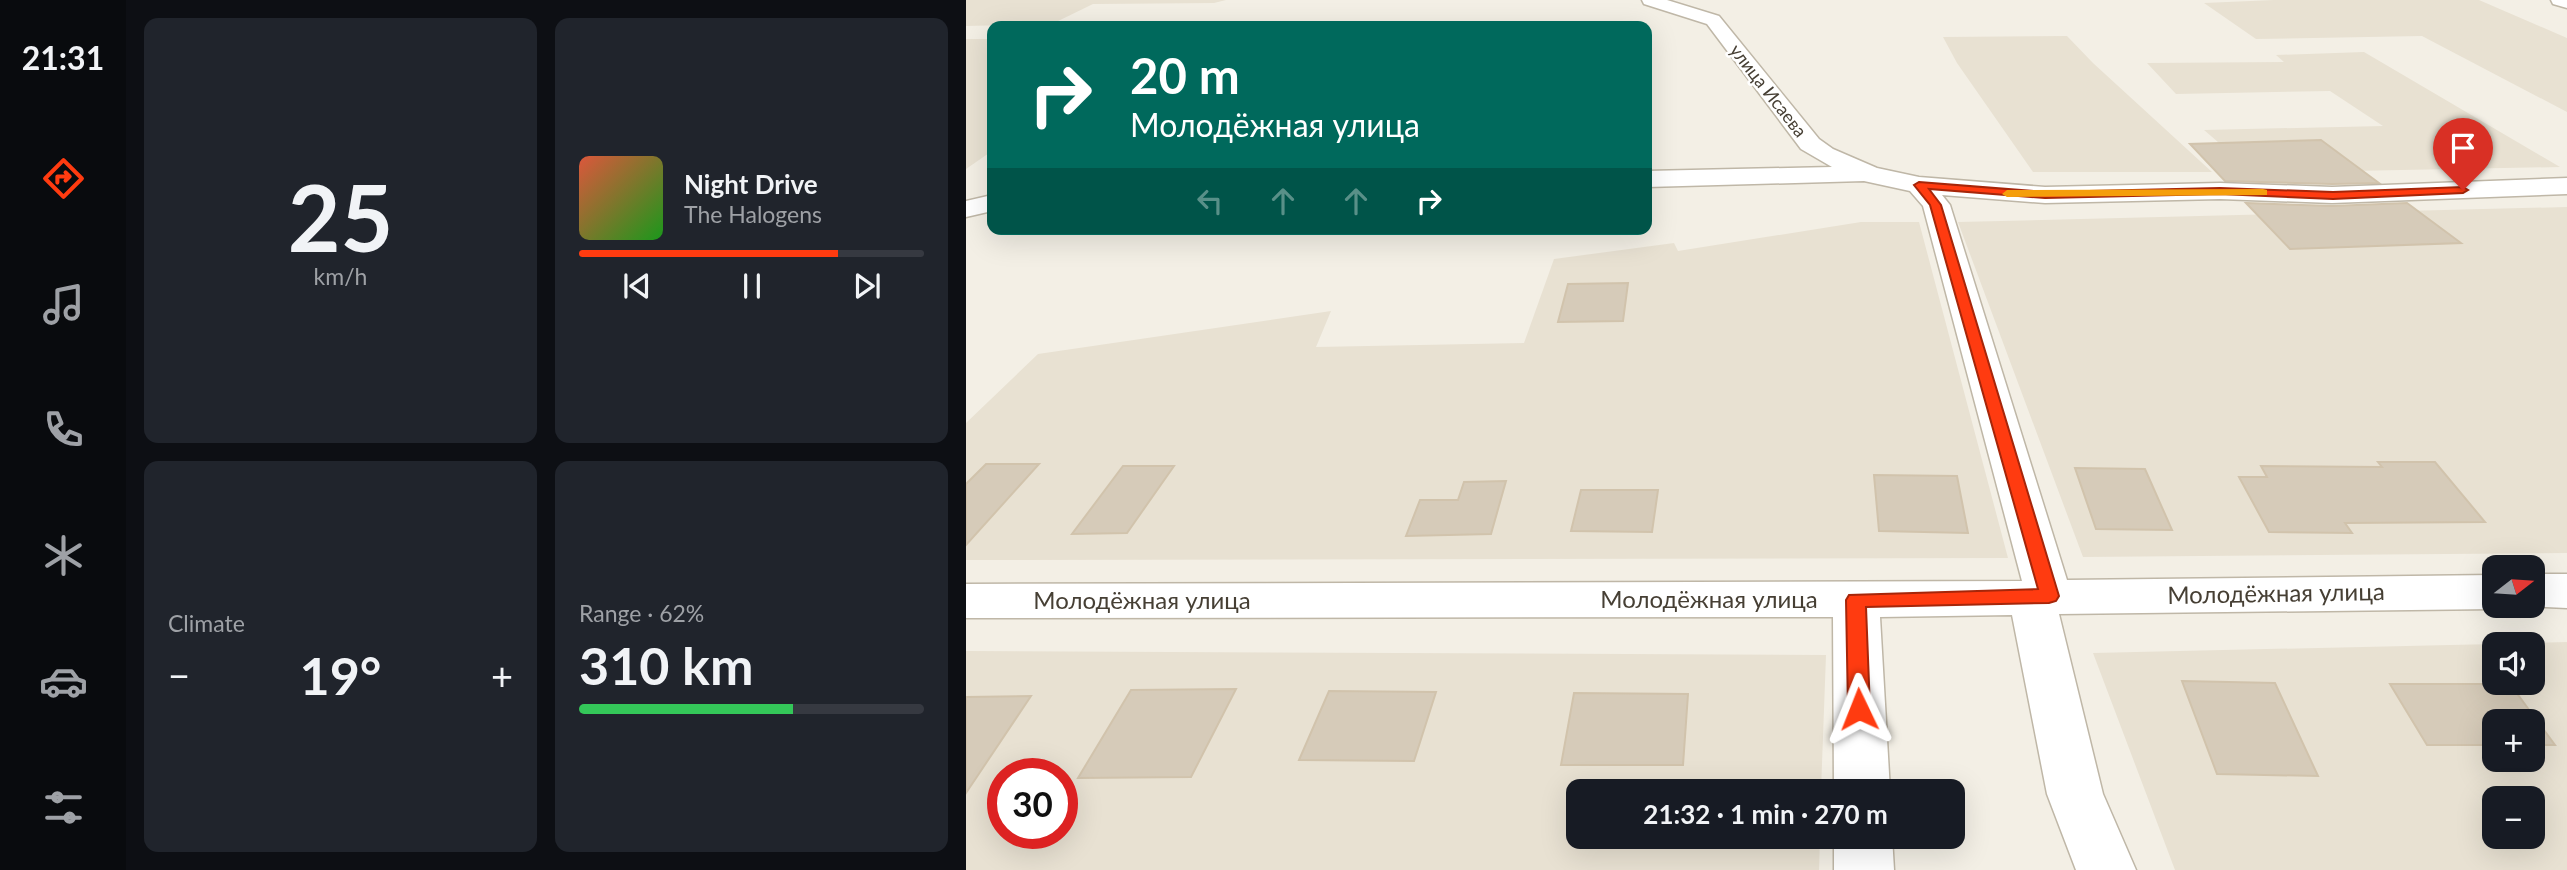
<!DOCTYPE html>
<html lang="en">
<head>
<meta charset="utf-8">
<style>
  :root { --surface:#171b24; --page:#20242c; --text:#f1f3f6; --muted:#9ea1a6; --line:#363941; --accent:#ff3b10 }
  body { margin:0; font-family:Lato,sans-serif; background:var(--page); color:var(--text); height:100vh; display:flex; flex-direction:column; font-size:26px; white-space:nowrap }
  * { box-sizing:border-box; margin:0 }
  p { font-size:23px; color:var(--muted) }
  .icon { flex:none; width:38px; height:38px; fill:none; stroke:currentColor; stroke-width:2; stroke-linecap:round; stroke-linejoin:round }
  .map { position:relative; flex:1; overflow:hidden }
  .details { display:flex; flex-direction:column; gap:18px; padding:18px; background:#0d0f14; width:840px }
  .details>* { flex:none }
  .banner { position:absolute; left:21px; top:21px; width:665px; height:214px; border-radius:14px; box-shadow:0 7px 28px #0002; background:#00695c; color:#fff; overflow:hidden }
  .needle { width:46px; rotate:73deg }
  .controls { position:absolute; left:1516px; top:555px; display:grid; gap:14px }
  .controls a { display:grid; place-items:center; width:63px; height:63px; border-radius:14px; background:var(--surface); box-shadow:0 7px 28px #0002; font-size:35px }
  .speed { position:absolute; left:21px; top:758px; display:flex; gap:14px; font-size:35px; font-weight:700; text-align:center }
  .speed>* { display:grid; place-content:center; width:91px; height:91px; border-radius:50%; background:var(--surface); box-shadow:0 7px 28px #0002; line-height:1 }
  .speed .limit { border:10px solid #d22; background:#fff; color:#111 }
  .pin { position:absolute; display:grid; place-items:center; width:60px; height:60px; color:#fff; margin:-72px -30px; border-radius:50% 50% 50% 0; rotate:-45deg; box-shadow:0 0 7px #0007 }
  .pin .icon { rotate:45deg }
  .me { position:absolute; width:77px; margin:-38px; rotate:358deg; stroke-linejoin:round; filter:drop-shadow(0 0 5px #0008) }
  .turn { display:flex; align-items:center; gap:24px; height:147px; padding:0 28px; font-size:32px }
  .turn .icon { width:91px; height:91px; stroke-width:2.5 }
  .turn b { display:block; font-size:49px; line-height:60px }
  .lanes { display:flex; align-items:center; height:66px; padding:0 28px; background:#0003; justify-content:center; gap:35px; direction:ltr }
  .lanes .off { opacity:.35 }
  .big { font-size:52px; font-weight:700; line-height:1.1 }
  .details .tile { flex:1; display:flex; flex-direction:column; justify-content:center; gap:10px; min-width:0; padding:0 24px; border-radius:14px; background:var(--page) }
  .details .dial { align-items:center; gap:0 }
  .dial b { font-size:91px; line-height:1 }
  .song { display:flex; align-items:center; gap:21px }
  .cover { width:84px; height:84px; border-radius:10px; background:linear-gradient(135deg,hsl(10 70% 55%),hsl(120 70% 35%)) }
  .played { height:7px; border-radius:4px; background:linear-gradient(90deg,var(--accent) 75%,var(--line) 75%) }
  .keys { display:flex; justify-content:space-around; direction:ltr }
  .heat { display:flex; justify-content:space-between; align-items:center; font-size:38px; direction:ltr }
  .charge { height:10px; border-radius:5px; background:linear-gradient(90deg,#34c759 62%,var(--line) 0) }
  .details .tiles { flex:1; display:grid; gap:18px; grid-template-columns:repeat(2,1fr) }
  .trip { position:absolute; left:600px; top:779px; width:399px; height:70px; border-radius:14px; background:var(--surface); box-shadow:0 7px 28px #0002; font-weight:700; line-height:70px; text-align:center }
  main { display:flex; flex:1; min-height:0 }
  .tab-bar { display:flex; flex-direction:column; width:126px; justify-content:space-around; align-items:center; background:#090b0e; color:var(--muted) }
  .tab-bar .icon { width:49px; height:49px }
  .tab-bar .on { color:var(--accent) }
  .tab-bar b { font-size:32px; color:var(--text) }
  .map>svg:first-child { display:block }
</style>
</head>
<body>
<main>
<nav class="tab-bar">
<b>21:31</b>
<svg class="icon on" aria-label="directions" viewBox="0 0 24 24"><path d="M12 3l9 9-9 9-9-9zM9 14v-3h6M13 9l2 2-2 2"/></svg>
<svg class="icon" aria-label="music" viewBox="0 0 24 24"><path d="M9 18V5l10-2v13"/><circle cx="6" cy="18" r="3"/><circle cx="16" cy="16" r="3"/></svg>
<svg class="icon" aria-label="phone" viewBox="0 0 24 24"><path d="M5 4h4l2 5-3 2q2 4 5 5l2-3 5 2v4C11 20 4 13 5 4z"/></svg>
<svg class="icon" aria-label="climate" viewBox="0 0 24 24"><path d="M12 3v18M4 7l16 10M4 17L20 7"/></svg>
<svg class="icon" aria-label="car" viewBox="0 0 24 24"><path d="M5 17H2v-5l4-1 3-4h7l3 4 3 1v5h-3M9 17h6M6 11h13"/><circle cx="7" cy="17" r="2"/><circle cx="17" cy="17" r="2"/></svg>
<svg class="icon" aria-label="filters" viewBox="0 0 24 24"><path d="M4 7h16M4 17h16"/><circle cx="9" cy="7" r="2"/><circle cx="15" cy="17" r="2"/></svg>
</nav>
<section class="details">
<div class="tiles">
<div class="tile dial"><b>25</b><p>km/h</p></div>
<div class="tile">
<div class="song"><i class="cover"></i><div><b>Night Drive</b><p>The Halogens</p></div></div>
<div class="played"></div>
<div class="keys"><svg class="icon" aria-label="previous" viewBox="0 0 24 24"><path d="M18 5L8 12l10 7zM5 5v14"/></svg><svg class="icon" aria-label="pause" viewBox="0 0 24 24"><path d="M8 5v14M16 5v14"/></svg><svg class="icon" aria-label="next" viewBox="0 0 24 24"><path d="M6 5l10 7-10 7zM19 5v14"/></svg></div>
</div>
<div class="tile"><p>Climate</p>
<div class="heat"><a>−</a><b class="big">19°</b><a>+</a></div>
</div>
<div class="tile"><p>Range · 62%</p><b class="big">310 km</b><div class="charge"></div></div>
</div>
</section>
<div class="map">
<svg width="1601" height="870" viewBox="0 0 1601 870">
  <rect width="100%" height="100%" fill="#f3efe5"/>
  <!-- residential -->
  <path fill="#e8e1d2" fill-rule="evenodd" d="M 0,0 L 260,0 L 248,3 L 127,4 L 86,24 L 0,26 Z
    M 1308,0 L 1513,0 L 1601,38 L 1601,112 L 1456,36 L 1290,39 L 1238,3 Z
    M 1101,36 L 1127,63 L 1246,172 L 1067,172 L 991,63 L 977,37 Z
    M 0,39 L 26,39 L 26,151 L 0,169 Z
    M 1398,52 L 1594,167 L 1288,173 L 1238,130 L 1417,126 L 1364,91 L 1210,94 L 1181,63 L 1318,62 L 1310,55 Z
    M 1601,207 L 1601,553 L 1117,557 L 992,222 Z
    M 895,222 L 953,222 L 1042,558 L 0,560 L 0,423 L 72,354 L 365,311 L 350,347 L 558,343 L 588,259 L 708,243 L 712,251 Z
    M 1601,642 L 1601,870 L 1209,870 L 1127,653 L 1528,644 L 1528,682 L 1566,682 L 1566,644 L 1528,644 ZM 1528,721 L 1566,721 L 1566,760 L 1528,760 ZM 1528,798 L 1566,798 L 1566,836 L 1528,836 Z
    M 0,651 L 860,655 L 855,791 L 612,791 L 612,836 L 854,837 L 853,870 L 0,870 ZM 37,774 L 96,774 L 96,833 L 37,833 Z"/>
  <!-- building -->
  <path fill="#d6cbb9" stroke="#d1c3ac" stroke-width="2" d="M 1355,140 L 1413,183 L 1366,184 L 1259,181 L 1224,144 Z
    M 1280,203 L 1366,206 L 1441,203 L 1495,243 L 1324,249 Z
    M 662,283 L 657,321 L 592,322 L 602,284 Z
    M 1412,462 L 1469,462 L 1519,522 L 1379,523 L 1386,533 L 1303,532 L 1273,477 L 1301,477 L 1295,466 L 1416,467 Z
    M 20,464 L 73,464 L 0,545 L 0,484 Z
    M 157,466 L 208,466 L 161,533 L 106,534 Z
    M 1109,468 L 1179,469 L 1206,530 L 1130,529 Z
    M 908,475 L 991,476 L 1002,533 L 913,531 Z
    M 540,481 L 525,534 L 440,536 L 454,500 L 492,500 L 498,482 Z
    M 615,490 L 692,490 L 686,532 L 605,531 Z
    M 1216,681 L 1309,683 L 1352,776 L 1251,774 Z
    M 1424,684 L 1544,684 L 1589,745 L 1566,745 L 1566,721 L 1528,721 L 1528,745 L 1461,745 Z
    M 270,689 L 225,777 L 112,778 L 165,690 Z
    M 363,691 L 470,692 L 448,761 L 333,760 Z
    M 608,693 L 722,694 L 717,765 L 595,765 Z
    M 65,696 L 0,793 L 0,697 Z"/>
  <g fill="none" stroke-linecap="round" stroke-linejoin="round">
    <defs>
      <path id="minor" d="M 676,0 L 701,0 L 753,16 L 853,139 L 867,149 L 911,168 L 953,177 L 1079,187 L 1254,183 L 1366,187 L 1601,178 L 1601,194 L 1366,203 L 1254,199 L 1079,203 L 976,195 L 984,205 L 1101,580 L 1528,575 L 1528,606 L 1539,606 L 1528,609 L 1093,614 L 1137,794 L 1170,870 L 1110,870 L 1081,794 L 1046,615 L 914,617 L 924,791 L 868,791 L 867,617 L 0,618 L 0,584 L 1056,581 L 957,206 L 944,191 L 898,181 L 681,187 L 681,171 L 866,167 L 835,149 L 741,24 L 678,4 Z
        M 1585,0 L 1601,0 L 1601,8 L 1587,4 Z
        M 26,195 L 26,211 L 0,217 L 0,201 Z
        M 1566,574 L 1601,574 L 1601,608 L 1559,606 L 1566,606 Z
        M 868,836 L 926,836 L 928,870 L 868,870 Z"/>
    </defs>
    <!-- minor casing -->
    <use href="#minor" stroke="#bfb7a7" stroke-width="3"/>
    <!-- minor -->
    <use href="#minor" fill="#fff" fill-rule="evenodd"/>
  </g>
  <!-- route -->
  <path fill="#ff3b10" stroke="#a6260a" stroke-width="2" d="M 953,182 L 1079,192 L 1254,188 L 1367,192 L 1497,187 L 1502,190 L 1497,193 L 1367,199 L 1254,194 L 1079,198 L 963,189 L 975,205 L 1093,596 L 1090,601 L 1083,603 L 900,607 L 904,709 L 901,715 L 893,718 L 885,715 L 882,709 L 880,600 L 883,595 L 1072,589 L 964,205 L 948,185 Z"/>
  <!-- slow -->
  <path fill="#f59e0b" d="M 1297,189 L 1301,190 L 1301,195 L 1041,197 L 1036,194 L 1041,190 Z"/>
  <g text-anchor="middle" stroke-width="5" stroke-linejoin="round" paint-order="stroke">
    <!-- far-street labels -->
    <g font-size="18" fill="#463f34" stroke="#fff">
      <text transform="translate(802 91) rotate(52)" y="6">улица Исаева</text>
    </g>
    <!-- near-street labels -->
    <g font-size="24" fill="#463f34" stroke="#fff">
      <text transform="translate(1310 594) rotate(-1)" y="8">Молодёжная улица</text>
      <text x="743" y="608">Молодёжная улица</text>
      <text x="176" y="609">Молодёжная улица</text>
    </g>
  </g>
</svg>
<div class="controls">
<a><svg class="needle" viewBox="-14 -14 28 28"><path d="M0-13l5 13h-10z" fill="#e53935"/><path d="M0 13l5-13h-10z" fill="#9ea1a6"/></svg></a>
<a><svg class="icon" aria-label="sound" viewBox="0 0 24 24"><path d="M4 9h4l5-4v14l-5-4H4zM17 9q2 3 0 6"/></svg></a>
<a>+</a>
<a>−</a>
</div>
<div class="speed"><div class="limit">30</div></div>
<div class="pin" style="left:1497px;top:190px;background:#d93025"><svg class="icon" aria-label="arrive" viewBox="0 0 24 24"><path d="M6 21V4h12l-3 4 3 4H6"/></svg></div>
<svg class="me" style="left:893px;top:709px" viewBox="-20 -20 40 40"><path d="M0-17L14 15 0 8-14 15z" fill="#ff3b10" stroke="#fff" stroke-width="4"/></svg>
<div class="trip">21:32 · 1 min · 270 m</div>
<div class="banner">
<div class="turn"><svg class="icon" aria-label="right" viewBox="0 0 24 24"><path d="M7 20v-9h11M14 6l5 5-5 5"/></svg><div><b>20 m</b>Молодёжная улица</div></div>
<div class="lanes"><svg class="icon off" aria-label="left" viewBox="0 0 24 24"><path d="M17 20v-9H6M10 6l-5 5 5 5"/></svg><svg class="icon off" aria-label="ahead" viewBox="0 0 24 24"><path d="M12 20V5M6 11l6-6 6 6"/></svg><svg class="icon off" aria-label="ahead" viewBox="0 0 24 24"><path d="M12 20V5M6 11l6-6 6 6"/></svg><svg class="icon" aria-label="right" viewBox="0 0 24 24"><path d="M7 20v-9h11M14 6l5 5-5 5"/></svg></div>
</div>
</div>
</main>
</body>
</html>
